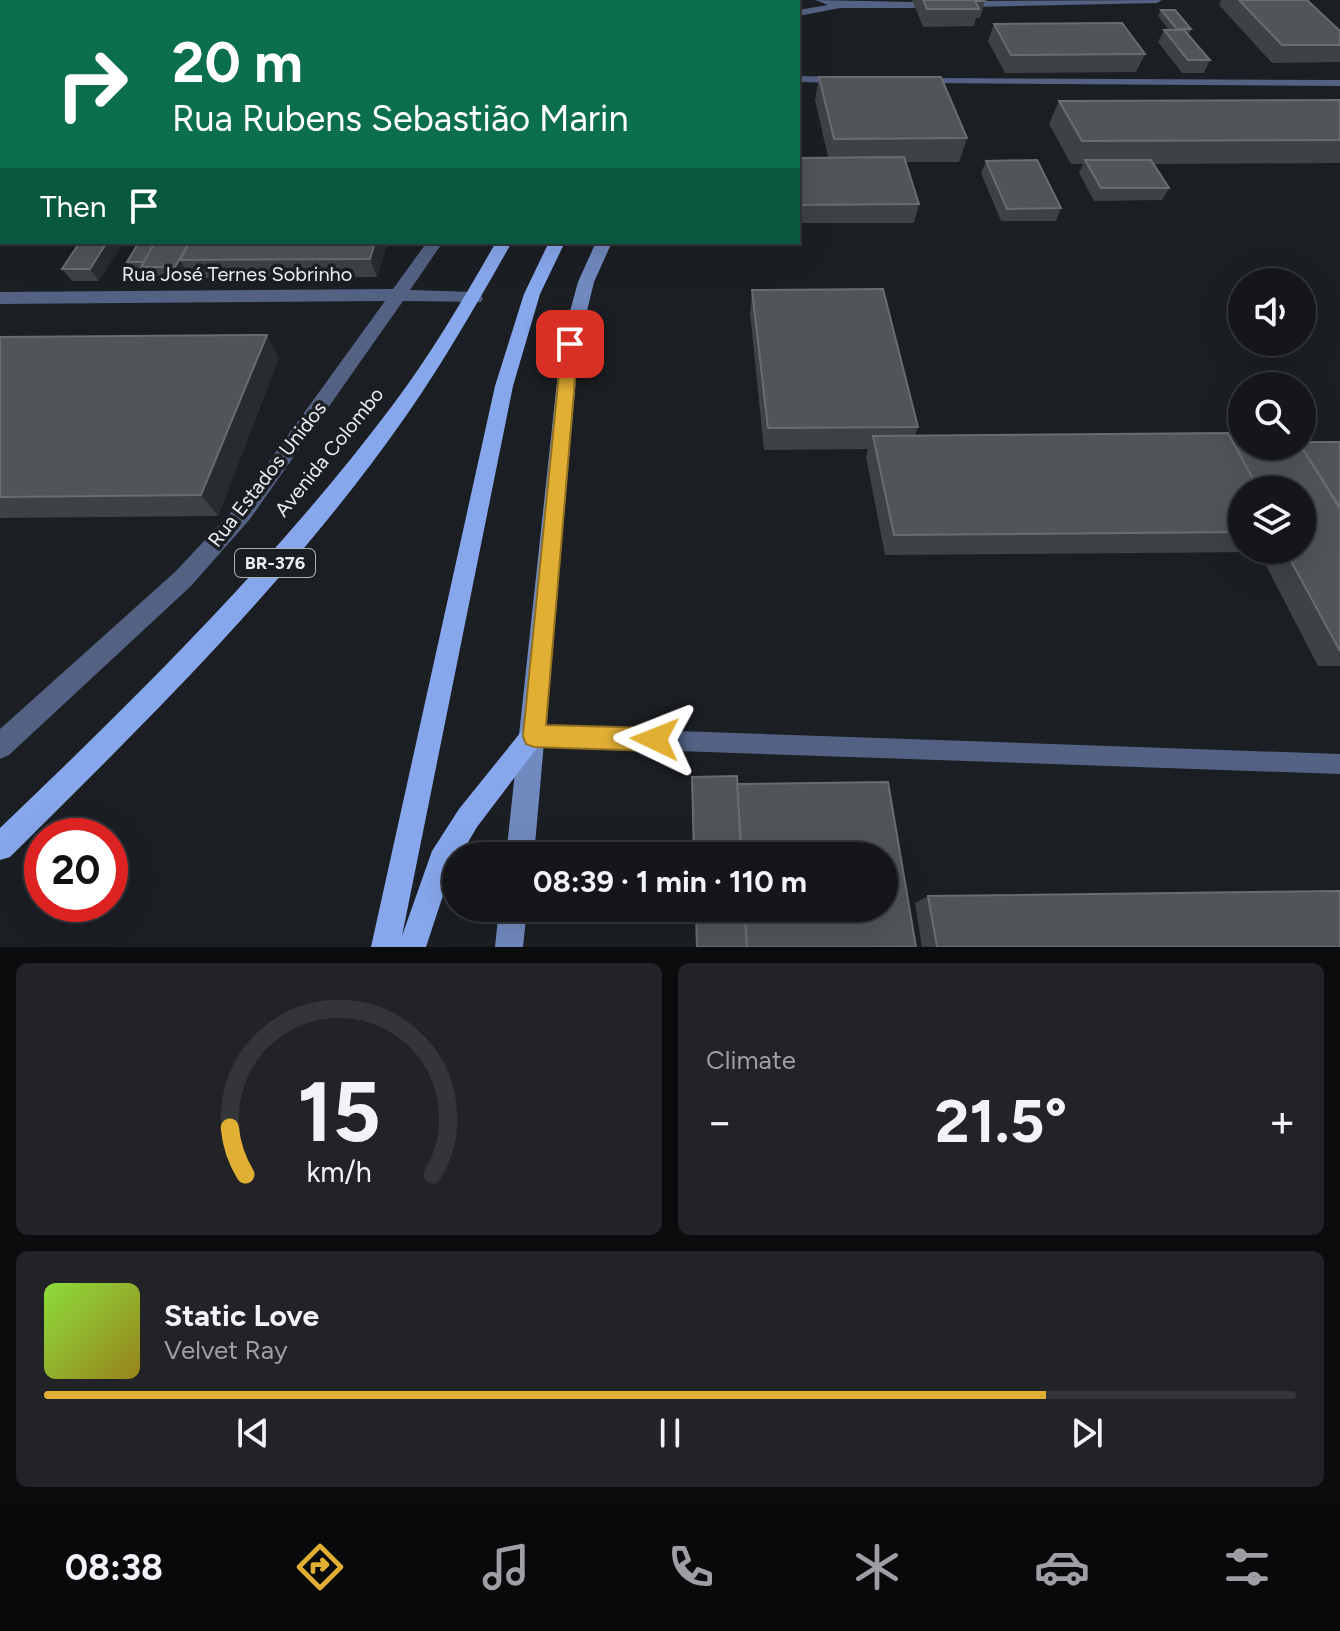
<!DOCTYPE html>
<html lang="en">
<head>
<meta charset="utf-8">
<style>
  :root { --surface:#14161a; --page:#212327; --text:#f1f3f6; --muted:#9d9fa2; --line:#333539; --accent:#e1af34 }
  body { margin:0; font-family:Figtree,sans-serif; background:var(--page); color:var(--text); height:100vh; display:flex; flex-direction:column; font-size:30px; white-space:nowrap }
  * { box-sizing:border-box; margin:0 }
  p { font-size:26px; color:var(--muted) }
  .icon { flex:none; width:44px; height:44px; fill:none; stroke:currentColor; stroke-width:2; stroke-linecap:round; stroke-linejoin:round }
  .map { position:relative; height:947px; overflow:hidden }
  .side { display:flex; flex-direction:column; gap:16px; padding:16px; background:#0b0c0e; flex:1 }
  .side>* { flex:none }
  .top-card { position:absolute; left:0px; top:0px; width:800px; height:244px; box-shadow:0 8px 32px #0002,0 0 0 2px var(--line); background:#0b6e4f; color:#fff; overflow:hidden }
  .fabs { position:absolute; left:1228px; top:268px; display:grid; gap:16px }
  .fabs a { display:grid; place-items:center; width:88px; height:88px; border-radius:50%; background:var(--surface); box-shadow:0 8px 32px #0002,0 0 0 2px var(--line); font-size:40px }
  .speed { position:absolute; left:24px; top:818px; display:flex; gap:16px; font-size:40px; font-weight:700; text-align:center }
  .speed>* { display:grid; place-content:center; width:104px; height:104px; border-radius:50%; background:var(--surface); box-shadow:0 8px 32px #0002,0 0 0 2px var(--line); line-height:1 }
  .speed .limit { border:12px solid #d22; background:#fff; color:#111 }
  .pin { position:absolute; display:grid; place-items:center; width:68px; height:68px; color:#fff; margin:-34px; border-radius:16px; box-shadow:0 4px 12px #0006 }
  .me { position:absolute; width:88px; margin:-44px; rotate:272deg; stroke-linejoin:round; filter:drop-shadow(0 0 6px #0008) }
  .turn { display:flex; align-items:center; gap:28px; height:168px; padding:0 40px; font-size:36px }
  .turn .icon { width:104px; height:104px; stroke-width:2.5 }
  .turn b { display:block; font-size:56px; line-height:68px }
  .then { display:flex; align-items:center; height:76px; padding:0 40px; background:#0003; gap:16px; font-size:30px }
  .big { font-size:60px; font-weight:700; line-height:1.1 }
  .side .tile { flex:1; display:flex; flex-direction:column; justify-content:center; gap:12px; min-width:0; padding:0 28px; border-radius:12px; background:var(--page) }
  .side .dial { align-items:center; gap:0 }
  .dial svg { height:208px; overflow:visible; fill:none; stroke:var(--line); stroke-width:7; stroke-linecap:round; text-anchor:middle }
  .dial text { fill:var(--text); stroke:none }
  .song { display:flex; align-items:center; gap:24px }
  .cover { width:96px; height:96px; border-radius:12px; background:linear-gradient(135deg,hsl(90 70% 55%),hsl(50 70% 35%)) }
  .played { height:8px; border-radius:4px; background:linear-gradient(90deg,var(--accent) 80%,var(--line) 80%) }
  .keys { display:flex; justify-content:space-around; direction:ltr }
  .heat { display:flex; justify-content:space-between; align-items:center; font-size:44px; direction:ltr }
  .side .tiles { flex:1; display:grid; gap:16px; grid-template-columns:1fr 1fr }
  .tile:last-child { grid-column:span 2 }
  .trip { position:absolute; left:442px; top:842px; width:456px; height:80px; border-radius:40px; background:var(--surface); box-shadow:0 8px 32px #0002,0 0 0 2px var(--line); font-weight:700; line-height:80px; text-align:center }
  .tabs { display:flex; height:128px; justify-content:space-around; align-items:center; background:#08090a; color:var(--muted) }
  .tabs .icon { width:56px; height:56px }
  .tabs .active { color:var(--accent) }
  .tabs b { font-size:36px; color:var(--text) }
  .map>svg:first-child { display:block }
</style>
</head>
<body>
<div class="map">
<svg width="1340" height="947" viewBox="0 0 1340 947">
  <rect width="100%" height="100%" fill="#1b1e23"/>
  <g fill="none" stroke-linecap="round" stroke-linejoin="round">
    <!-- lane -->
    <path fill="#536283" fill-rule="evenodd" d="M 579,0 L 589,0 L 577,2 Z
      M 815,0 L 914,2 L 919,5 L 914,8 L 840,8 L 798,16 L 798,10 L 828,5 Z
      M 1162,0 L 1157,3 L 972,7 L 967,4 L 972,1 Z
      M 798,76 L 840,77 L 845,80 L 840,83 L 798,82 Z
      M 920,78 L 1340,80 L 1340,86 L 924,83 L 920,82 Z
      M 534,726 L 1340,754 L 1340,774 L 534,746 L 527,743 L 524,736 L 527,729 Z"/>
    <!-- street -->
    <path fill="#536283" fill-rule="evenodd" d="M 588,0 L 600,0 L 586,2 Z
      M 427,242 L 443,242 L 410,290 L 475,292 L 483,298 L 481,302 L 403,301 L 250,519 L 191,586 L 9,755 L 0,759 L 0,729 L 175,572 L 236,507 L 385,301 L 0,304 L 0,292 L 393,289 Z"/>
    <!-- secondary -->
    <path fill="#7089be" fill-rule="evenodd" d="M 609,0 L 621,0 L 622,2 L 610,2 Z
      M 708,0 L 720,0 L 707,2 Z
      M 596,242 L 612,242 L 594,282 L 579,344 L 534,856 L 506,856 L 561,344 L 578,282 Z
      M 499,908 L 527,908 L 523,947 L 495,947 Z"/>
    <!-- primary -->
    <path fill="#87a7ec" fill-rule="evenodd" d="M 637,0 L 649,0 L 636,2 Z
      M 668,0 L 680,0 L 667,2 Z
      M 496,242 L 512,242 C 479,300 446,358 408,413 C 294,577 151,717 10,857 L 0,860 L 0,828 C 139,695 276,560 392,406 C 431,354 464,298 496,242 Z
      M 549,242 L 565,242 L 540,294 L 513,386 L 402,936 L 432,851 L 459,809 L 525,727 L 534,724 L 543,727 L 546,736 L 477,827 L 460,856 L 456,856 L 426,947 L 371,947 L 495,386 L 524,294 Z"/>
  </g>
  <!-- wall -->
  <path fill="#3e4146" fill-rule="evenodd" d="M 218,0 L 513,0 L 467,1 L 466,2 L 218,2 Z
    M 912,0 L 984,0 L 985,1 L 980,18 L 976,18 L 974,26 L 923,27 Z
    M 1221,0 L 1307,0 L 1340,31 L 1340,62 L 1272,63 L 1219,5 Z
    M 1161,10 L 1191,29 L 1189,34 L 1210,60 L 1204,73 L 1182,73 L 1158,42 L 1164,30 L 1169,30 L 1158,16 Z
    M 994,24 L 1145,54 L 1136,72 L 1005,73 L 988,41 Z
    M 819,77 L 967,138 L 959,162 L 905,162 L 919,204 L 914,223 L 798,223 L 798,158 L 828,157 L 815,100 Z
    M 1340,100 L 1340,163 L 1154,164 L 1169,188 L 1162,200 L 1094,201 L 1079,173 L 1083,164 L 1071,164 L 1049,124 L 1059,101 Z
    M 986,161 L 1061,208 L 1056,221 L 1001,221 L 981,173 Z
    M 80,242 L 99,281 L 72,281 L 62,269 Z
    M 139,242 L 388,242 L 377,277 L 191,278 L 187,272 L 183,280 L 149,280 L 141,269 L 131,269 L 127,262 Z
    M 752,290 L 918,427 L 915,435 L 1230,437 L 1242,446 L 1340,442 L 1340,666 L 1318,666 L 1259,552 L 885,555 L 866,457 L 868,449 L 764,450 L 750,313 ZM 1242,490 L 1302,550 L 1242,550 Z
    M 0,337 L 279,358 L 218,516 L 0,518 Z
    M 737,776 L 737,785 L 888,782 L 916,947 L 696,947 L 695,908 L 884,908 L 884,856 L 693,856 L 692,777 Z
    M 928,896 L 1340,947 L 922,947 L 915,903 Z"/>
  <!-- shaded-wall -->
  <path fill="#282b30" d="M 456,0 L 466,0 L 466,2 L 456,2 Z
    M 107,242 L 124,242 L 99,281 L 90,269 Z
    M 189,242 L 180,260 L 187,272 L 183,280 L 175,267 Z
    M 375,242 L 388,242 L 377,277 L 370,259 Z
    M 267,335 L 279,358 L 218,516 L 201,495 Z"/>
  <!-- building -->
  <path fill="#515458" stroke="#696c70" stroke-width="2" d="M 923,0 L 984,0 L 985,1 L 975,1 L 979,9 L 927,9 Z
    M 1239,0 L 1307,0 L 1340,31 L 1340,45 L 1282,45 Z
    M 1161,10 L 1175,10 L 1191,29 L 1177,29 Z
    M 1122,23 L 1145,54 L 1011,55 L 994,24 Z
    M 1164,30 L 1184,30 L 1210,60 L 1188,60 Z
    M 819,77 L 941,77 L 967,138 L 834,139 Z
    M 1340,100 L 1340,140 L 1082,141 L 1059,101 Z
    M 904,157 L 919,204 L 798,205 L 798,158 Z
    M 1037,160 L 1061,208 L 1007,209 L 986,161 Z
    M 1085,160 L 1151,160 L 1169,188 L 1101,188 Z
    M 80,242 L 107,242 L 90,269 L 62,269 Z
    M 139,242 L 155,242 L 144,262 L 127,262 Z
    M 155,242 L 189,242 L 175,267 L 141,267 Z
    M 190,242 L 375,242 L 370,259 L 180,260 Z
    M 883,289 L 918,427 L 768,428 L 752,290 Z
    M 267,335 L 201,495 L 0,497 L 0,337 Z
    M 1228,433 L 1259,490 L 1242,490 L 1242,532 L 894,535 L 873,436 Z
    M 1230,437 L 1242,437 L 1242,446 L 1301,446 L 1340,509 L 1340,651 L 1285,550 L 1302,550 L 1302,490 L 1259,490 Z
    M 1302,442 L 1340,442 L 1340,507 L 1301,446 Z
    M 737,776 L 741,856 L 694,856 L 692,777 Z
    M 888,782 L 916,947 L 747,947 L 745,908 L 884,908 L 884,856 L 742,856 L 737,784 Z
    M 1340,891 L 1340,947 L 937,947 L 928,896 Z
    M 696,908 L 744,908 L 747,947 L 697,947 Z"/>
  <!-- route -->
  <path fill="#e1af34" stroke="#927222" stroke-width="2" d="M 570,338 L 578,344 L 546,725 L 655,728 L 663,731 L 667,739 L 663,747 L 655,751 L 534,747 L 526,744 L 523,736 L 562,344 Z"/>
  <g text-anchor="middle" stroke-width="7" stroke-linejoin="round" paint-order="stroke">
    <!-- shield labels -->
    <rect fill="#1b1e23" stroke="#aeb0b4" stroke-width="2" x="235" y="549" width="80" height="28" rx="6"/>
    <g font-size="18" font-weight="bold" fill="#edeff2">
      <text x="275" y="569">BR-376</text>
    </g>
    <!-- street labels -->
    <g font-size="20" fill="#edeff2" stroke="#1b1e23">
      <text x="237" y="281">Rua José Ternes Sobrinho</text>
      <text transform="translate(329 452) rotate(-51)" y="7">Avenida Colombo</text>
      <text transform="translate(267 474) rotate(-52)" y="7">Rua Estados Unidos</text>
    </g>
  </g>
</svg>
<div class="fabs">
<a><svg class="icon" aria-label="sound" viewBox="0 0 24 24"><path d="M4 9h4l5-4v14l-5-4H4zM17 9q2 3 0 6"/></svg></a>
<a><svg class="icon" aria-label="search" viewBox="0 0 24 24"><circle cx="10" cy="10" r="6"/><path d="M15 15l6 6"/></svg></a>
<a><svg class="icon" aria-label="layers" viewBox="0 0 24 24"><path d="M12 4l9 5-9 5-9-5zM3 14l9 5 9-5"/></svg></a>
</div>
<div class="speed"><div class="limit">20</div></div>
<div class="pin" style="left:570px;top:344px;background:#d93025"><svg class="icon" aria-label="arrive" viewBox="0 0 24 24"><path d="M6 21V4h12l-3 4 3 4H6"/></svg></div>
<svg class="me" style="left:655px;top:739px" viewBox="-20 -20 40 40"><path d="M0-17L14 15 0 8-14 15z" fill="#e1af34" stroke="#fff" stroke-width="4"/></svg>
<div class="trip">08:39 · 1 min · 110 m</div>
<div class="top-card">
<div class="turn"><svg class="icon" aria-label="right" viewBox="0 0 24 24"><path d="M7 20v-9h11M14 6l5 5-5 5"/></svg><div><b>20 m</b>Rua Rubens Sebastião Marin</div></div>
<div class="then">Then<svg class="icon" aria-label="arrive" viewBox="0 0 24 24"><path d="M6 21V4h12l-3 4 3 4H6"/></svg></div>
</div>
</div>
<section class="side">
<div class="tiles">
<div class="tile dial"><svg viewBox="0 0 100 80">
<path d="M14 69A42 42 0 1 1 86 69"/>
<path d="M14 69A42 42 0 0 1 8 51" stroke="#e1af34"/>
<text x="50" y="56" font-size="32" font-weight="700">15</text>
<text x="50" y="72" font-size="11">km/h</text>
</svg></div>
<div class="tile"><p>Climate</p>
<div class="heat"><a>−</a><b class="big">21.5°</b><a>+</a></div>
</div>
<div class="tile">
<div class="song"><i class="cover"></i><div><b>Static Love</b><p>Velvet Ray</p></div></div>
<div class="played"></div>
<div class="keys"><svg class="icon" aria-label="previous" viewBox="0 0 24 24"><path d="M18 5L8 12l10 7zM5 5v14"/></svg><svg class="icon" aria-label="pause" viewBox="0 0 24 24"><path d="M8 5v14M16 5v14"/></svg><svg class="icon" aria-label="next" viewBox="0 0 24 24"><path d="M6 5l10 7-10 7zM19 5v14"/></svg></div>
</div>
</div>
</section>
<nav class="tabs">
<b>08:38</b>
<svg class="icon active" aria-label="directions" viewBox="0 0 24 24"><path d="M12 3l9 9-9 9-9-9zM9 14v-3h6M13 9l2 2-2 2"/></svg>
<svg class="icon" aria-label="music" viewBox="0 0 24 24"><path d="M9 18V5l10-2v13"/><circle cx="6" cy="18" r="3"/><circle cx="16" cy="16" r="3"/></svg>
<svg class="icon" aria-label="phone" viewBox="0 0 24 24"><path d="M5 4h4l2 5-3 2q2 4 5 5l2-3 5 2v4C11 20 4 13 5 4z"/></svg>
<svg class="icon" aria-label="climate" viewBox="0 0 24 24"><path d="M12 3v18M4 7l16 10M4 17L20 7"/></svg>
<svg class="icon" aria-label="car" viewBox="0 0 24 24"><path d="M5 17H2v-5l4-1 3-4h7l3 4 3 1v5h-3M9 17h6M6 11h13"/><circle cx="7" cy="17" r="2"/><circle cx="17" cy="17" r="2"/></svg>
<svg class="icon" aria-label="filters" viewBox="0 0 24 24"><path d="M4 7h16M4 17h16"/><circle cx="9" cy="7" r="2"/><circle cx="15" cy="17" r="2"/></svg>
</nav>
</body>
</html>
